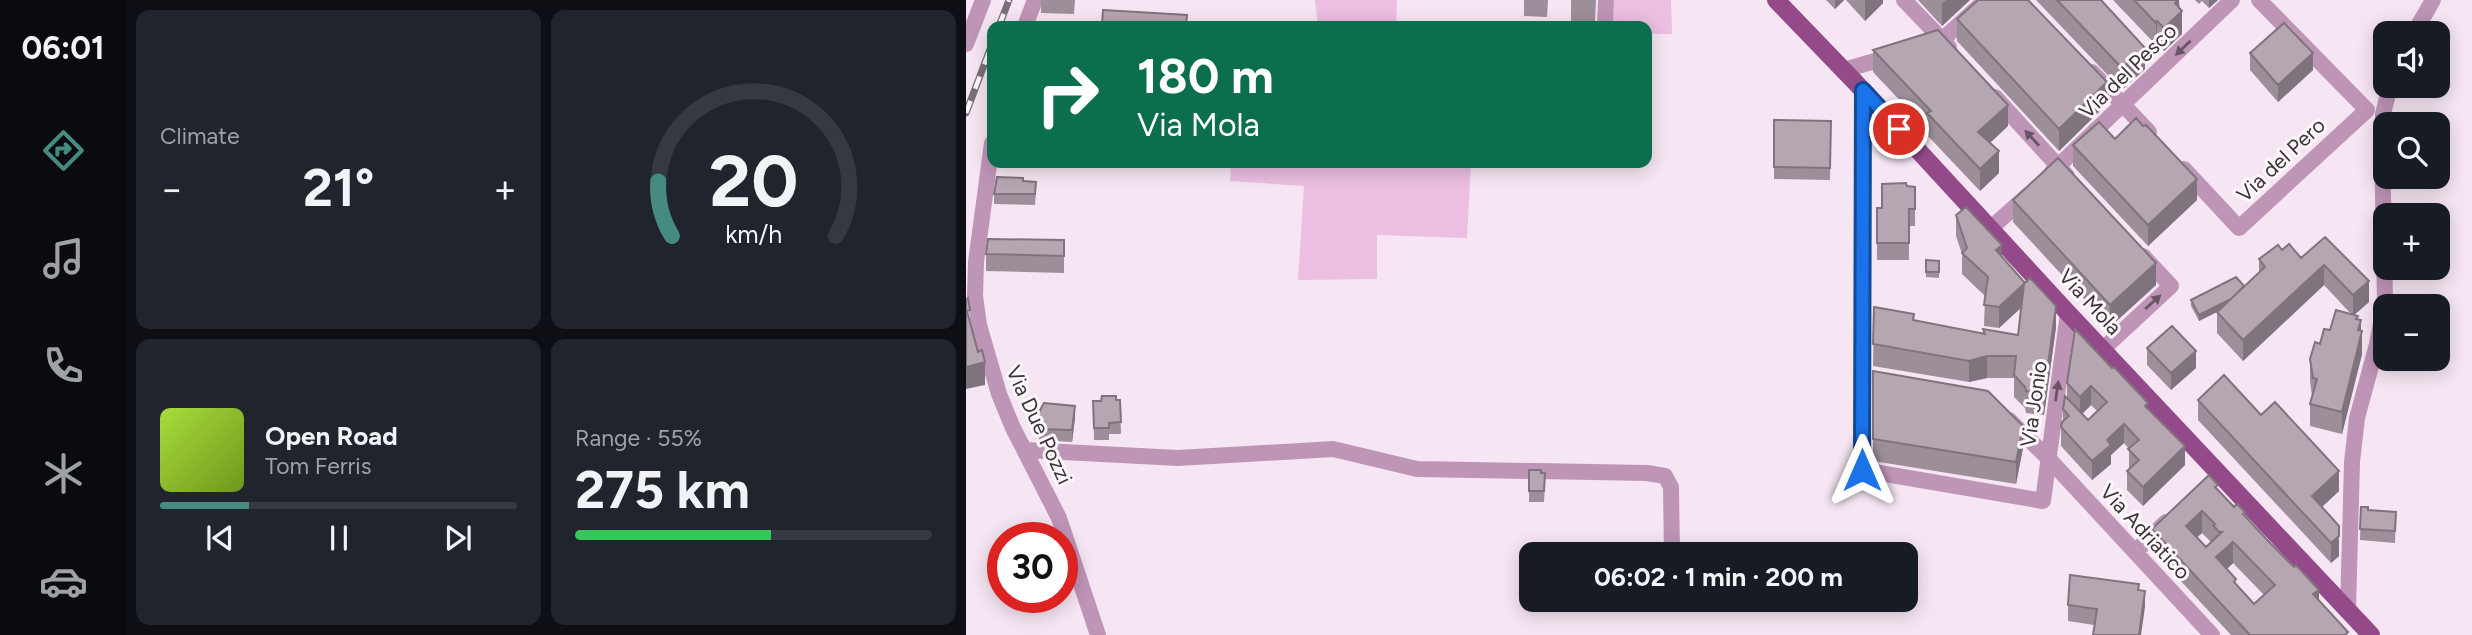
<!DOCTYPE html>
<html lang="en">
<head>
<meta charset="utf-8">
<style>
  :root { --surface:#171b24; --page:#20242c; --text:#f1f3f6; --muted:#9ea1a6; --line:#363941; --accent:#468b81 }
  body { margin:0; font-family:Figtree,sans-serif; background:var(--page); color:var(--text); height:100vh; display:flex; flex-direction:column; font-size:26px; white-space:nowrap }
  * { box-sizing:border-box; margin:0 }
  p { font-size:23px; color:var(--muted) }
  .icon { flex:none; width:38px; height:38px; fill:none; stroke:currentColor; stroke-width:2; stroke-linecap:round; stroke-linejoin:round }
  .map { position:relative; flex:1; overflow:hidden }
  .details { display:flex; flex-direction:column; gap:10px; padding:10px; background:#0d0f14; width:840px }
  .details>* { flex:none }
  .banner { position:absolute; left:21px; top:21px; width:665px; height:147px; border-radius:14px; box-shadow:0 4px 18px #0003; background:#0b6e4f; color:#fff; overflow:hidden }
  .tools { position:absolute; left:1407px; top:21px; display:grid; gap:14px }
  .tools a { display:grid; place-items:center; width:77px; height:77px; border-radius:14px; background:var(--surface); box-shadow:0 4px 18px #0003; font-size:35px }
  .speed { position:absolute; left:21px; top:522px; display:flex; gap:14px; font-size:35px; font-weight:700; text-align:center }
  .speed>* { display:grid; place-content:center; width:91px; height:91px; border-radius:50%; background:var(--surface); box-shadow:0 4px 18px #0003; line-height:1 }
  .speed .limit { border:10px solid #d22; background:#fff; color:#111 }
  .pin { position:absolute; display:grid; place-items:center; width:60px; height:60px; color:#fff; margin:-30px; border:4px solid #fff; border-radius:50%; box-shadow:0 2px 7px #0007 }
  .me { position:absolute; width:77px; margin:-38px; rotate:0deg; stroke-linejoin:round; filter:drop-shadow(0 0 5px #0008) }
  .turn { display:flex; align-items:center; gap:24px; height:147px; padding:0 35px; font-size:32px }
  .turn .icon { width:91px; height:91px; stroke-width:2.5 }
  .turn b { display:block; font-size:49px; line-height:60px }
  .big { font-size:52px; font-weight:700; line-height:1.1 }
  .details .widget { flex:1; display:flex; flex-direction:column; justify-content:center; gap:10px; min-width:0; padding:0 24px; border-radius:14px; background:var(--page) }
  .details .dial { align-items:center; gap:0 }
  .dial svg { height:182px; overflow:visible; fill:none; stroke:var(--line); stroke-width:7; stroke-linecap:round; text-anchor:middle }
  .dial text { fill:var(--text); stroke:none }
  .song { display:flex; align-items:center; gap:21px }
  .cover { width:84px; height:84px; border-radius:10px; background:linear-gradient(135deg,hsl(80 70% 55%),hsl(80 70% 35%)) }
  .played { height:7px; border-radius:4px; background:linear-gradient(90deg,var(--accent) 25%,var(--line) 25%) }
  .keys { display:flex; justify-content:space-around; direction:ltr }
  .heat { display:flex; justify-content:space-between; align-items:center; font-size:38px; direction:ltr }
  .charge { height:10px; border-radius:5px; background:linear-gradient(90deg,#34c759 55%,var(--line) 0) }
  .details .tiles { flex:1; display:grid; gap:10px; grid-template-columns:repeat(2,1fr) }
  .trip { position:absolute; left:553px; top:542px; width:399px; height:70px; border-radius:14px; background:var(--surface); box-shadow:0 4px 18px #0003; font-weight:700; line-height:70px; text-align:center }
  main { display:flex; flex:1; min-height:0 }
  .tab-bar { display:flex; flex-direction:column; width:126px; justify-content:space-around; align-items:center; background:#090b0e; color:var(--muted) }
  .tab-bar .icon { width:49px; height:49px }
  .tab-bar .active { color:var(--accent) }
  .tab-bar b { font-size:32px; color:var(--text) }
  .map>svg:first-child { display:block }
</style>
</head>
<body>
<main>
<nav class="tab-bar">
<b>06:01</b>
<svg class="icon active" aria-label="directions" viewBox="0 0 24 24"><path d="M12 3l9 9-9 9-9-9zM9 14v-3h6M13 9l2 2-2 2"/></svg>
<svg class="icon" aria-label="music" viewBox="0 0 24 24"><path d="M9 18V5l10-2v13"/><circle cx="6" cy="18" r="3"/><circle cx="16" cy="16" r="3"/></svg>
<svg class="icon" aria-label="phone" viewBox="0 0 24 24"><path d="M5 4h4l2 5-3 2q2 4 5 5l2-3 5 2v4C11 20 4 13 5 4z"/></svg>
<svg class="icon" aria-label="climate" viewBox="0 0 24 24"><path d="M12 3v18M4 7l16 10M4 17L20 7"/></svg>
<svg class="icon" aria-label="car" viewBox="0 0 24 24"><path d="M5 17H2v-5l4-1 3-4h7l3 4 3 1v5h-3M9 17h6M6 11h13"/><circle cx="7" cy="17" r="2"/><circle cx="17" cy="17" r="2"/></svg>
</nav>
<section class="details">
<div class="tiles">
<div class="widget"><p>Climate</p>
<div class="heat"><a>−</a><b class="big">21°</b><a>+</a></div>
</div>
<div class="widget dial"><svg viewBox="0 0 100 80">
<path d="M14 69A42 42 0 1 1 86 69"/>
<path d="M14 69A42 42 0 0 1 8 45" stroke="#468b81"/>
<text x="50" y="56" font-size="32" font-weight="700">20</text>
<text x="50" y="72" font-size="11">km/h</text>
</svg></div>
<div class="widget">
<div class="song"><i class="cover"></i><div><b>Open Road</b><p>Tom Ferris</p></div></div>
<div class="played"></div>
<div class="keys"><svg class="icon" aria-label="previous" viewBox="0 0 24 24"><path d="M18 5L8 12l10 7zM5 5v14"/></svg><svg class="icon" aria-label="pause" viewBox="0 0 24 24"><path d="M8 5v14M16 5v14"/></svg><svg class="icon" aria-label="next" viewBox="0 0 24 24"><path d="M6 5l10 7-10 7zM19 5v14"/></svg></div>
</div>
<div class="widget"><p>Range · 55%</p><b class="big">275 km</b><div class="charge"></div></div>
</div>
</section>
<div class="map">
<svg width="1506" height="635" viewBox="0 0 1506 635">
  <rect width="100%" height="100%" fill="#f6e6f3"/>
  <!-- green -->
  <path fill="#ebbee2" d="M 349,0 L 431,0 L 430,25 L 352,26 Z
    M 648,0 L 705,0 L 706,34 L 681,34 L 681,26 L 647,26 Z
    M 265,163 L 505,163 L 501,238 L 411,235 L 411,279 L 332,280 L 338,186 L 264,181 Z"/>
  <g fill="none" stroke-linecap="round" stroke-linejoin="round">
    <!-- minor -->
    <path stroke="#bf95b7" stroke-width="16" d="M 938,0 L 983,47
      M 59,26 L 69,0
      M 639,26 L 640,0
      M 1448,33 L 1467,0
      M 967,43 L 976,40 L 1020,0
      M 0,44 L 17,0
      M 878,70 L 926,56
      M 1126,72 L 1183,132
      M 897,90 L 896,470 L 1077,501 L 1102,313
      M 1029,97 L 1101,176
      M 26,143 L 10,262 L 9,296 L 13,325 L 33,394 L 47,428 L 93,518 L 132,635
      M 1218,169 L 1273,228 L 1401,110 L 1293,0
      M 1086,172 L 1266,0
      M 1025,228 L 1062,195
      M 1137,349 L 1205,286 L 1177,256
      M 1043,420 L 1082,458 L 1246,635
      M 59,450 L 212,458 L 367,449 L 451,469 L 681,473 L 699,476 L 705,487 L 706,555
      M 1169,552 L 1200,522
      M 1382,610 L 1386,462 L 1391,418 L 1411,344 L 1419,303 L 1416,142 L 1417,114 L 1424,86"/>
    <!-- major -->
    <path stroke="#944989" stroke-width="18" d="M 810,0 L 890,83 L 1102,313 L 1405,635"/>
    <defs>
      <path id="rail" d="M 33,26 L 43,0
        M 0,113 L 26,44"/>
    </defs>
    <!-- rail casing -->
    <use href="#rail" stroke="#7a7077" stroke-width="7"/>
    <!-- rail -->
    <use href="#rail" stroke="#fdf7fc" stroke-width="4.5" stroke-dasharray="13" stroke-linecap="butt"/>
  </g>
  <!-- wall -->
  <path fill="#9d8f99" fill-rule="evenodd" d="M 75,0 L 109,0 L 108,14 L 75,13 Z
    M 558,0 L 582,0 L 581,17 L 558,16 Z
    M 605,0 L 630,0 L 629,23 L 605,22 Z
    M 860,0 L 878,0 L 869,9 Z
    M 880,0 L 917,0 L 917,3 L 899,21 Z
    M 952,0 L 1004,0 L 976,26 Z
    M 1070,0 L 1135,0 L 1179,69 L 1156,90 Z
    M 1147,0 L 1213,0 L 1216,34 L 1198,51 L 1191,43 L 1190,45 Z
    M 1229,0 L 1252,0 L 1243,8 L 1236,1 L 1233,4 Z
    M 991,19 L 1141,104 L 1093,151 L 991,41 Z
    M 907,50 L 1042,126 L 1024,143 L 1033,173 L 1014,191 L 961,135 L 961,129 L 907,72 Z
    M 1284,53 L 1347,70 L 1312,102 L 1284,70 Z
    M 808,120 L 865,121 L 864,180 L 808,179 Z
    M 1149,139 L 1231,200 L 1182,246 L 1107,166 L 1107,145 Z
    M 57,181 L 70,192 L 69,205 L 28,204 L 28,194 Z
    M 941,186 L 949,187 L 949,226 L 943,226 L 943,260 L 911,260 L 911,208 L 916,208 Z
    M 1047,200 L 1190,285 L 1144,327 L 1047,222 Z
    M 990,215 L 1036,257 L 1090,327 L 1078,415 L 1060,413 L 1059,408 L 1048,397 L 1048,378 L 1021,378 L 1003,382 L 907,366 L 908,307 L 948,320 L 1017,333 L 1017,329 L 1052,335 L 1056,307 L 1033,328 L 1018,326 L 1019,296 L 996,274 L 996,254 L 990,236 Z
    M 1359,237 L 1403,302 L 1388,315 L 1392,320 L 1395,331 L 1396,354 L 1376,434 L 1344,426 L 1344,404 L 1346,396 L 1344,381 L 1344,359 L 1364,330 L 1385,314 L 1358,285 L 1277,361 L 1251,333 L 1251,312 L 1233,321 L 1225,306 L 1225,300 L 1278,286 L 1293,272 L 1293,259 L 1316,250 L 1335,258 Z
    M 98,240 L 98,273 L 20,271 L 20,254 Z
    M 960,260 L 973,261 L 973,278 L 960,277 Z
    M 1109,329 L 1182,409 L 1219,465 L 1177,506 L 1161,490 L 1161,471 L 1163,469 L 1163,449 L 1158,443 L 1145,455 L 1145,464 L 1126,480 L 1095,446 L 1095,427 L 1097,421 L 1097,409 L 1101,398 L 1101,383 ZM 1125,405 L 1131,411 L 1122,420 L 1116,414 Z
    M 1181,348 L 1230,368 L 1205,390 L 1181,365 Z
    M 154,400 L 155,434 L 143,434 L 143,440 L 128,440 L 127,401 Z
    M 1232,400 L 1295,415 L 1373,491 L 1356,507 L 1373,556 L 1365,563 L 1232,420 Z
    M 109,418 L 106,442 L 73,440 L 73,429 Z
    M 907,439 L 1057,448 L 1050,484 L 907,461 Z
    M 563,470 L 575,473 L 579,485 L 578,502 L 563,502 Z
    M 1252,490 L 1279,516 L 1382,635 L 1265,635 L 1186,550 L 1186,529 ZM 1236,533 L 1245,542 L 1240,547 L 1231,537 ZM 1267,563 L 1298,595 L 1288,604 L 1270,585 L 1261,569 Z
    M 1395,507 L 1402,510 L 1430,512 L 1429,543 L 1394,540 Z
    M 1173,590 L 1179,607 L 1128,625 L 1102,621 L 1102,605 Z"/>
  <!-- shaded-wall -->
  <path fill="#7f747d" d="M 869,0 L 878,0 L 869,9 Z
    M 899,0 L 917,0 L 917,3 L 899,21 Z
    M 980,0 L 1004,0 L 976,26 L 976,4 Z
    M 1213,0 L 1213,15 L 1216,11 L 1216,34 L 1198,51 L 1198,28 L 1209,3 Z
    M 1243,0 L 1252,0 L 1243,8 Z
    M 1191,21 L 1191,43 L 1190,45 L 1190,23 Z
    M 1179,48 L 1179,69 L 1156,90 L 1156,68 Z
    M 1347,53 L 1347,70 L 1312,102 L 1312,85 Z
    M 1141,82 L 1141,104 L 1093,151 L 1093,129 Z
    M 1042,105 L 1042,126 L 1012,154 L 1012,132 Z
    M 1033,151 L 1033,173 L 1014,191 L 1014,169 Z
    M 1231,179 L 1231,200 L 1182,246 L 1182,225 Z
    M 1036,245 L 1036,266 L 1030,250 Z
    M 1190,263 L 1190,285 L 1144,327 L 1144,305 Z
    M 1358,265 L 1358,285 L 1277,361 L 1277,340 Z
    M 1403,281 L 1403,302 L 1387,316 L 1387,295 Z
    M 1059,283 L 1059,304 L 1033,328 L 1033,307 Z
    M 1282,290 L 1282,296 L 1233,321 L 1233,315 Z
    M 1090,306 L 1090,327 L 1078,415 L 1078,394 Z
    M 1395,320 L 1395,337 L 1396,331 L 1396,354 L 1376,434 L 1376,412 Z
    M 1230,351 L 1230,368 L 1205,390 L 1205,373 Z
    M 1021,356 L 1021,378 L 1003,382 L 1003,361 Z
    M 19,362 L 19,385 L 0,389 L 0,367 Z
    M 1125,386 L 1125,405 L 1114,416 L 1114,397 Z
    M 109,406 L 109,418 L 106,442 L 106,430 Z
    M 1158,424 L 1158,443 L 1145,455 L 1145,464 L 1126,480 L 1126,461 L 1141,440 Z
    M 1057,426 L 1057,448 L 1050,484 L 1050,462 Z
    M 1219,446 L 1219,465 L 1177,506 L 1177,487 Z
    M 1373,471 L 1373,491 L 1346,516 L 1346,496 Z
    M 1236,511 L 1236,533 L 1220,547 L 1220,526 Z
    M 1373,526 L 1373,556 L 1365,563 L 1365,543 Z
    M 1253,532 L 1256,532 L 1267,542 L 1267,563 L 1250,579 L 1250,557 L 1253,554 Z
    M 1353,590 L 1353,611 L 1347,594 Z
    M 1179,591 L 1179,607 L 1175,635 L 1173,635 Z"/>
  <!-- building -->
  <path fill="#b6a6b2" stroke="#7f747d" stroke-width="2" fill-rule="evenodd" d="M 1012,0 L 1062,0 L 1141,82 L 1093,129 L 991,19 Z
    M 1091,0 L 1135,0 L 1179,48 L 1156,68 Z
    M 1168,0 L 1212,0 L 1209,3 L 1216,11 L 1198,28 L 1191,21 L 1190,23 Z
    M 137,10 L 221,15 L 220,26 L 136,26 Z
    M 1318,23 L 1347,53 L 1312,85 L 1284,53 Z
    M 972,30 L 1042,105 L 1012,132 L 1033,151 L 1014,169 L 961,113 L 965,111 L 907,50 Z
    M 1170,118 L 1177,126 L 1180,125 L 1231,179 L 1182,225 L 1107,145 L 1133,122 L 1149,139 Z
    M 808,120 L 865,121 L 864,168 L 808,167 Z
    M 1092,158 L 1190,263 L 1144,305 L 1047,200 Z
    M 31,177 L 57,178 L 57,181 L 70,182 L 69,194 L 28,194 Z
    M 940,183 L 941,186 L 949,187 L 949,209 L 943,209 L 943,243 L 911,243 L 911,208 L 916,208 L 916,184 Z
    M 1000,207 L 1036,245 L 1030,250 L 1059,283 L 1033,307 L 1018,305 L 1022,277 L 996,253 L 1001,248 L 990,215 Z
    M 1359,237 L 1403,281 L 1387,295 L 1358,265 L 1277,340 L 1251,312 L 1299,267 L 1293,259 L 1312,245 L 1316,250 L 1323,244 L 1335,258 Z
    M 22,239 L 98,240 L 98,256 L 20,254 Z
    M 960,260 L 973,261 L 973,272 L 960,272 Z
    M 1270,277 L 1278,286 L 1265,299 L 1233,315 L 1225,300 Z
    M 1064,278 L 1090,306 L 1078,394 L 1060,391 L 1059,387 L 1048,375 L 1050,356 L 1021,356 L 1003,361 L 907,344 L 908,307 L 948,314 L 947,320 L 1019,334 L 1017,329 L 1052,335 L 1058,284 Z
    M 2,298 L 4,310 L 1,311 L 12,352 L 16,350 L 19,362 L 0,367 L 0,299 Z
    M 1370,310 L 1392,316 L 1390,319 L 1395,320 L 1392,330 L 1396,331 L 1376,412 L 1344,404 L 1351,379 L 1347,378 L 1344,359 L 1349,342 L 1354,344 L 1358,329 L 1364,330 Z
    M 1206,326 L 1230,351 L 1205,373 L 1181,348 Z
    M 1109,329 L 1146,368 L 1148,367 L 1182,403 L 1179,406 L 1219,446 L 1177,487 L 1161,471 L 1173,460 L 1162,449 L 1173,440 L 1158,424 L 1141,440 L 1145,445 L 1126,461 L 1095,427 L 1096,422 L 1103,416 L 1097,409 L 1099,396 L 1122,420 L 1141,402 L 1125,386 L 1114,397 L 1101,383 Z
    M 907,371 L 1022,391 L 1057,426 L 1050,462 L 907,439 Z
    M 1258,375 L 1295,415 L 1309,402 L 1373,471 L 1346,496 L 1373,526 L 1373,536 L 1365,543 L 1232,400 Z
    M 136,396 L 150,396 L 150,400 L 154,400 L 155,422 L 143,423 L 143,428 L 128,428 L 127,401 L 135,401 Z
    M 78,403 L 109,406 L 106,430 L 73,429 L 74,410 Z
    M 563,470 L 575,470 L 575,473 L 579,473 L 578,491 L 563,491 Z
    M 1243,475 L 1252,485 L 1249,487 L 1268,507 L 1271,504 L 1279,512 L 1277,514 L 1305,544 L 1328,567 L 1330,565 L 1353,590 L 1347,594 L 1382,632 L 1379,635 L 1284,635 L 1186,529 ZM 1236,511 L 1249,524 L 1247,525 L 1253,532 L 1256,532 L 1240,547 L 1220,526 ZM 1267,542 L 1309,585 L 1288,604 L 1268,582 L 1270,579 L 1250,557 Z
    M 1395,507 L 1402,507 L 1402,510 L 1430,512 L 1429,531 L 1394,529 Z
    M 1104,575 L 1173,584 L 1172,590 L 1179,591 L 1173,635 L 1127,635 L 1131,609 L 1102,605 Z"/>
  <!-- one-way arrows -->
  <defs><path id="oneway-solid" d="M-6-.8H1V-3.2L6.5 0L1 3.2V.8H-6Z" transform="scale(1.75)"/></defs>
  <g fill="#685564">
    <use href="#oneway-solid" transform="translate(1217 48) rotate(136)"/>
    <use href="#oneway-solid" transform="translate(1066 138) rotate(-133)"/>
    <use href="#oneway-solid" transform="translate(1187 302) rotate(-42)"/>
    <use href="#oneway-solid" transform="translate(1091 391) rotate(-82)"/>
  </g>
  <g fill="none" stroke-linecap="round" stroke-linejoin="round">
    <defs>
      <path id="route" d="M 896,470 L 897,90 L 933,129"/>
    </defs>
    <!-- route casing -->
    <use href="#route" stroke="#114b97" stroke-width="18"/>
    <!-- route -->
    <use href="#route" stroke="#1a73e8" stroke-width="12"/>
  </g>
  <g text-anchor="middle" stroke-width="6" stroke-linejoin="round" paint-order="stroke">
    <!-- street labels -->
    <g font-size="21" fill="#393237" stroke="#fdf7fc">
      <text transform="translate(1162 71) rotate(-44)" y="7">Via del Pesco</text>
      <text transform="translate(1315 160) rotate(-43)" y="7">Via del Pero</text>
      <text transform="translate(1124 302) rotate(47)" y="7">Via Mola</text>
      <text transform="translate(1068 404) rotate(-82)" y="7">Via Jonio</text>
      <text transform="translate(73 425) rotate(65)" y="7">Via Due Pozzi</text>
      <text transform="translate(1179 532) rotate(47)" y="7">Via Adriatico</text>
    </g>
  </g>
</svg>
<div class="tools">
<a><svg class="icon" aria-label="sound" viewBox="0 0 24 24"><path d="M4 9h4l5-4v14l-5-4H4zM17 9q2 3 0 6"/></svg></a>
<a><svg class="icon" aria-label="search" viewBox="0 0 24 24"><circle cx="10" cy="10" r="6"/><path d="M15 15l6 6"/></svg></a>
<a>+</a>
<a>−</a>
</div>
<div class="speed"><div class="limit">30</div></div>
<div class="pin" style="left:933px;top:129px;background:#d93025"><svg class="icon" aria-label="arrive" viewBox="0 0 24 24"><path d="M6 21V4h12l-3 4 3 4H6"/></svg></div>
<svg class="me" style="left:896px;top:470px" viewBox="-20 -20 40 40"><path d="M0-17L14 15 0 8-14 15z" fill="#1a73e8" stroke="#fff" stroke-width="4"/></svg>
<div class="trip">06:02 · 1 min · 200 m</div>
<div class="banner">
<div class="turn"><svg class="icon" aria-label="right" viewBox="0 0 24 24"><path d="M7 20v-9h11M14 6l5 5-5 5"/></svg><div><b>180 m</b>Via Mola</div></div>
</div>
</div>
</main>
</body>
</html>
